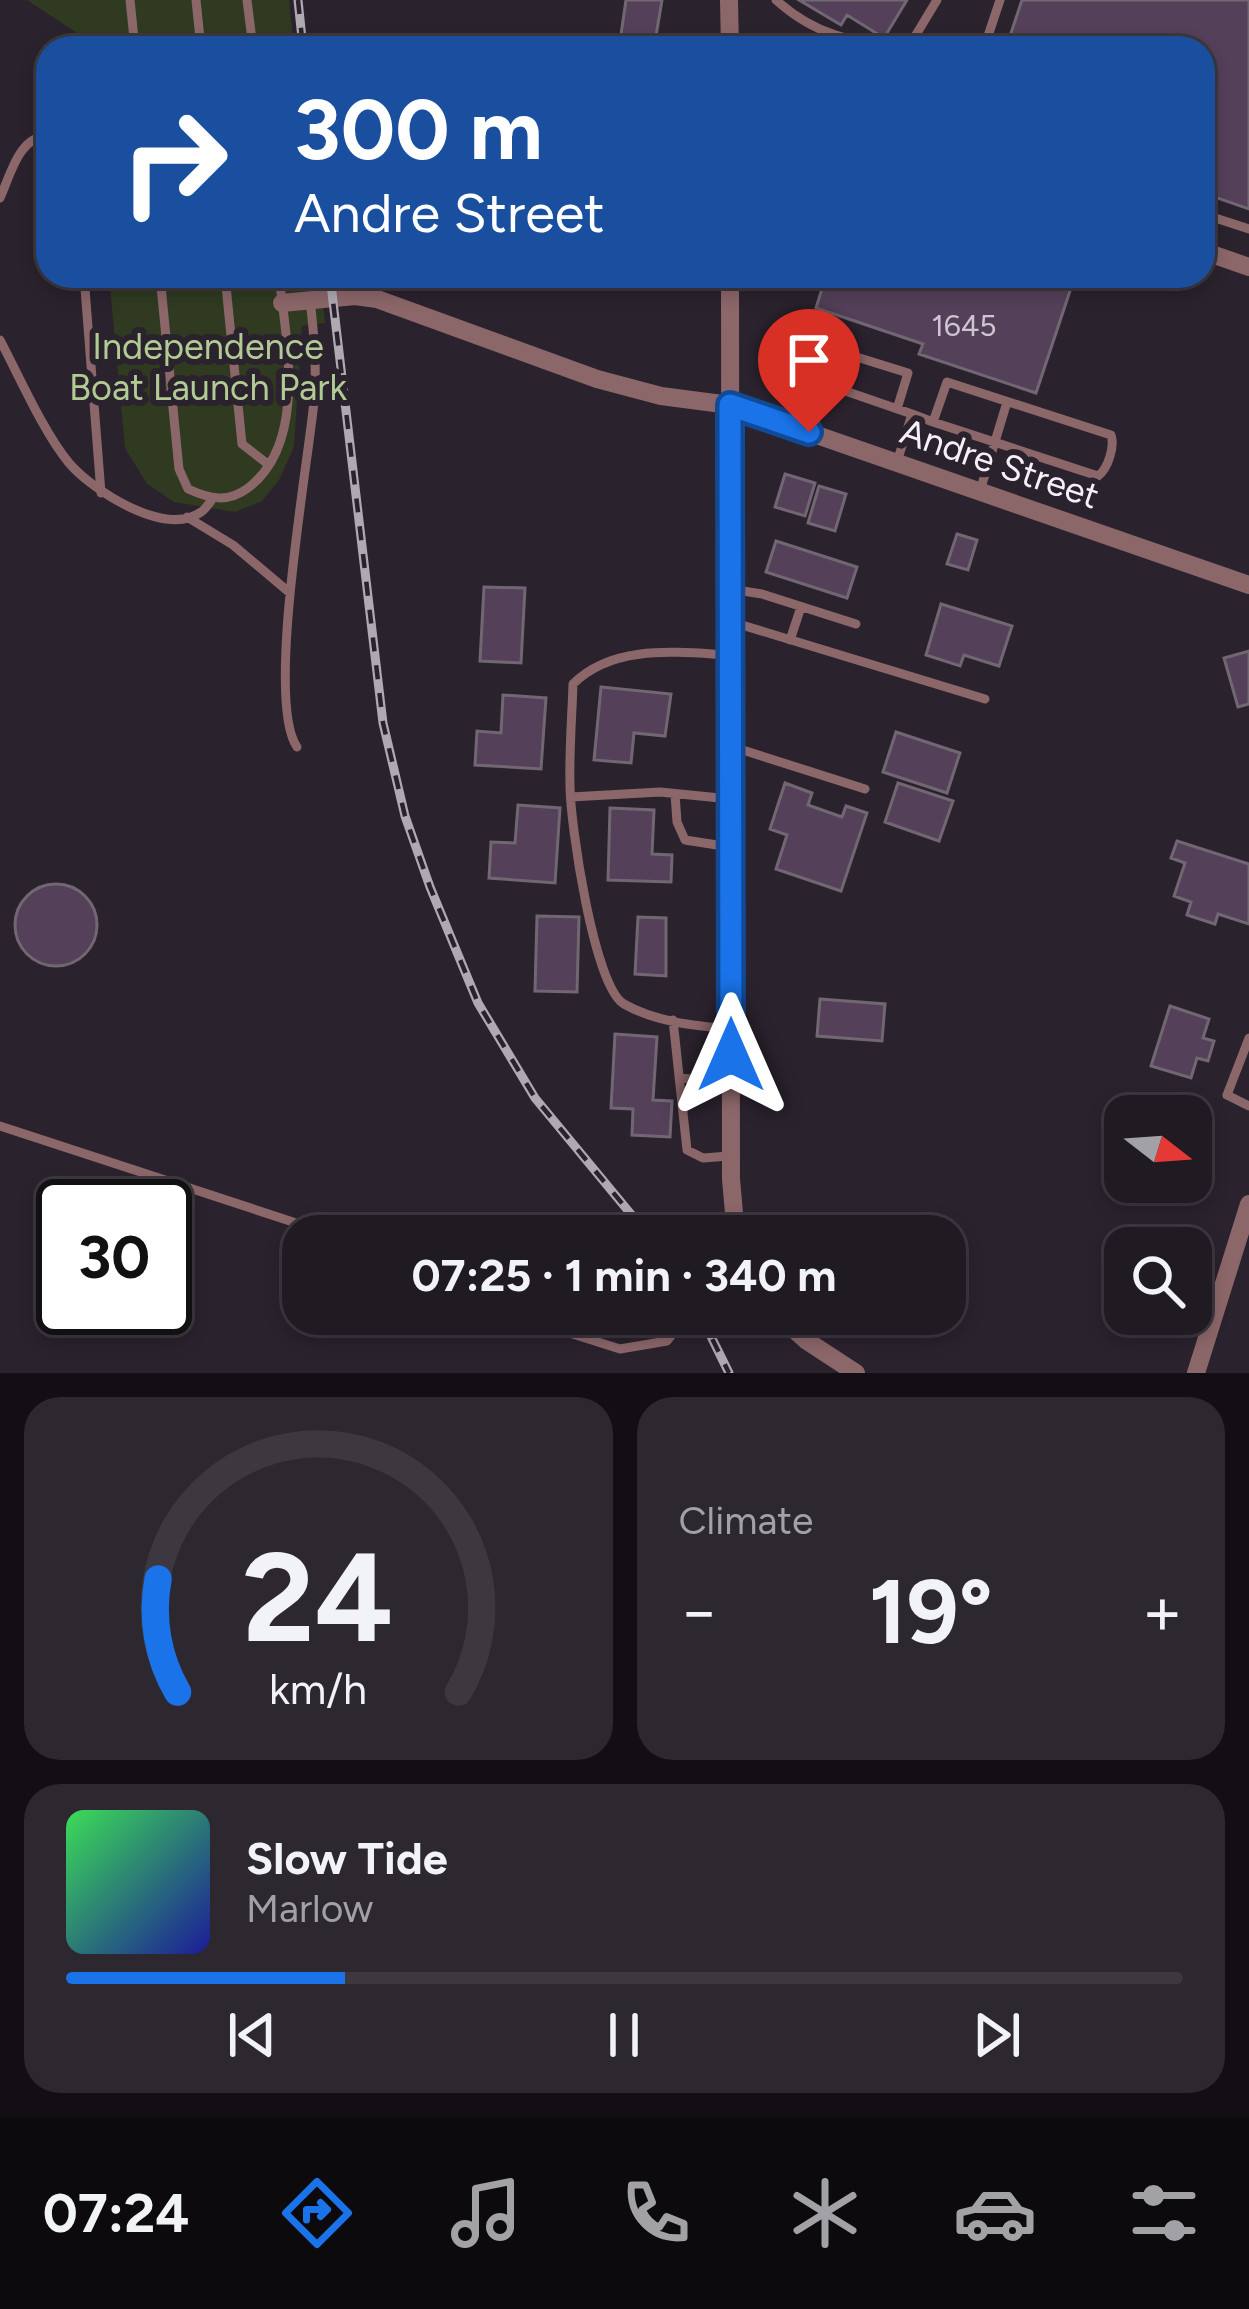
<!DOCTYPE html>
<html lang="en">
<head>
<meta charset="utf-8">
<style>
  :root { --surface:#201a22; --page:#2d272f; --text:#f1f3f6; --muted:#a2a1a5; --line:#3d3840; --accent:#1a73e8 }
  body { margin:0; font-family:Figtree,sans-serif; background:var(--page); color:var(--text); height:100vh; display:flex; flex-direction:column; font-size:45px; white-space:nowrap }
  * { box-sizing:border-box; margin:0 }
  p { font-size:39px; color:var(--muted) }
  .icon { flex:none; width:66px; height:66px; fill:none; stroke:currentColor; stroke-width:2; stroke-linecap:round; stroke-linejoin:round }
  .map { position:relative; height:1373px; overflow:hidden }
  .side { display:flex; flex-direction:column; gap:24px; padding:24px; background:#120e13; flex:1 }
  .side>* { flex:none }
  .banner { position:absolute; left:36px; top:36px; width:1179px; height:252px; border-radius:36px; box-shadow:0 6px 18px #0003,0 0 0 3px var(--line); background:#1a4fa0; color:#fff; overflow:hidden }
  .needle { width:78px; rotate:107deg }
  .fabs { position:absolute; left:1104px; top:1095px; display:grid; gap:24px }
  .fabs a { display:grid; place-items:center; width:108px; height:108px; border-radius:24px; background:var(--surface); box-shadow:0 6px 18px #0003,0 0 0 3px var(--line); font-size:60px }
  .speed { position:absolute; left:36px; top:1179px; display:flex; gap:24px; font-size:60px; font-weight:700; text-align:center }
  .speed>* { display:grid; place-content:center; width:156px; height:156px; border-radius:50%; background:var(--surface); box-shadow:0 6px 18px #0003,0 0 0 3px var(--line); line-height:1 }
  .speed .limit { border:6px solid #111; border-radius:18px; background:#fff; color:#111 }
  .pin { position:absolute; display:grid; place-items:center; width:102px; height:102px; color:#fff; margin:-123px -51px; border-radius:50% 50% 50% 0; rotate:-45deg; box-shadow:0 0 12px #0007 }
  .pin .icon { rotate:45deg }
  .me { position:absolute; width:132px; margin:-66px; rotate:0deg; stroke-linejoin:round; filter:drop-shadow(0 0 9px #0008) }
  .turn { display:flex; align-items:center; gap:42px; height:252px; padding:0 60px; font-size:54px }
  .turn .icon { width:156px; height:156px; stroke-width:2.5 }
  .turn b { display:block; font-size:84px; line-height:102px }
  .big { font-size:90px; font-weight:700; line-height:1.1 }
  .side .card { flex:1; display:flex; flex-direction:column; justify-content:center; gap:18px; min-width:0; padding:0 42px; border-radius:36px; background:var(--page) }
  .side .dial { align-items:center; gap:0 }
  .dial svg { height:312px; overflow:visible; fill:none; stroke:var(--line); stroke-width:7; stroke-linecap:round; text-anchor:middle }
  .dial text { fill:var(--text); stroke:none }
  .song { display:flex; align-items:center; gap:36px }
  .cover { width:144px; height:144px; border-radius:18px; background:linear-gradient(135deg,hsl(130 70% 55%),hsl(240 70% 35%)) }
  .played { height:12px; border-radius:6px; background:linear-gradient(90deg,var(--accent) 25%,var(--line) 25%) }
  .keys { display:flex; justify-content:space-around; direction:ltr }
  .heat { display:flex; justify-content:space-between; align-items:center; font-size:66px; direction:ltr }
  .side .tiles { flex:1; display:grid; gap:24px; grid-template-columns:1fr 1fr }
  .card:last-child { grid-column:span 2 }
  .trip { position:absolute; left:282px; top:1215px; width:684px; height:120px; border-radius:36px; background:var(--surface); box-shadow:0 6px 18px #0003,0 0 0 3px var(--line); font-weight:700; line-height:120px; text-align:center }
  .menu { display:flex; height:192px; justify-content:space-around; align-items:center; background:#0d0a0e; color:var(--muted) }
  .menu .icon { width:84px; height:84px }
  .menu .current { color:var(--accent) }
  .menu b { font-size:54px; color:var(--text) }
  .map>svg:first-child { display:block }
</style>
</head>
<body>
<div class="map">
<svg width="1249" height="1373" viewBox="0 0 1249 1373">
  <rect width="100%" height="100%" fill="#2a222d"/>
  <!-- green -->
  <path fill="#2f3a21" d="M 27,0 L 289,0 L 294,48 L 87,48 L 86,39 Z
    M 109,276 L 320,276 L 325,323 L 302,326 L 294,447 L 279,480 L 262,501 L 235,512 L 174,502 L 147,484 L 125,448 Z"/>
  <!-- building -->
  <path fill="#544059" stroke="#716773" stroke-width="3" d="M 626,0 L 662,0 L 654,48 L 619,48 Z
    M 799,0 L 907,0 L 884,38 L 847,15 L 841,25 Z
    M 1022,0 L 1249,0 L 1249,209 L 1203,193 L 1203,48 L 1006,48 Z
    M 817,276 L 1075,276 L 1036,393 L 919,354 L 923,344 L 816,308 L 825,279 Z
    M 785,474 L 815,483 L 805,516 L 775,507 Z
    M 819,486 L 846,494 L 835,531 L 808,523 Z
    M 957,534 L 977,540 L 968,570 L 947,564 Z
    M 776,541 L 857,567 L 847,598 L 766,572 Z
    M 484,587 L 525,588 L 521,663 L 480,661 Z
    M 941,604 L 1012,626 L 999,666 L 964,655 L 960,666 L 926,655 Z
    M 1249,651 L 1249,704 L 1238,707 L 1224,658 Z
    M 601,687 L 671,694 L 665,736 L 634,733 L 631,763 L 594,760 Z
    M 503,695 L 546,698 L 541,769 L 475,765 L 477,731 L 501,733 Z
    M 896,732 L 960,753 L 947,793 L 883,772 Z
    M 785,783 L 812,793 L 808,805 L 842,817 L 846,806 L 867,813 L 841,891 L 776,869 L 787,835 L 770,829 Z
    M 898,783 L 953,801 L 939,841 L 885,822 Z
    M 518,805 L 560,808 L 555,883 L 489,878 L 491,842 L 515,843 Z
    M 610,808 L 654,810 L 652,854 L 672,855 L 671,882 L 608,880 Z
    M 1177,841 L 1249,864 L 1249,924 L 1218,914 L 1215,924 L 1187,915 L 1191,902 L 1174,896 L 1185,863 L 1171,858 Z
    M15 925a41 41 0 1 1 82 0a41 41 0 1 1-82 0Z
    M 537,916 L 579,917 L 577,992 L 535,991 Z
    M 638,917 L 666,918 L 666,976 L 635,974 Z
    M 820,999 L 885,1004 L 882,1041 L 817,1036 Z
    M 1170,1006 L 1209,1019 L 1203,1038 L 1214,1041 L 1208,1061 L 1197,1058 L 1191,1078 L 1151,1066 Z
    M 615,1034 L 657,1037 L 653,1100 L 672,1101 L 670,1137 L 632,1135 L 633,1109 L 611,1108 Z"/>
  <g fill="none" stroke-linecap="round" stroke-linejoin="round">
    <!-- service -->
    <path stroke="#8c676a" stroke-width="9" d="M 130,0 L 135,48
      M 196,0 L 201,48
      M 247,0 L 253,48
      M 776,0 C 817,37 852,41 905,48
      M 908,48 L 937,0
      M 984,48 L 1000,0
      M 0,198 C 11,174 18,138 48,135
      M 1203,214 L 1249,229
      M 84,276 L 101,493
      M 160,276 L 179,469 L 188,489 C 210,499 228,503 248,488 C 308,443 286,339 279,276
      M 225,276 L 242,444 L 269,465
      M 0,340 C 19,376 44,433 69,463 C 92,490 165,538 201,512 C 206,509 209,503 213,498
      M 897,409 L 908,373 L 805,341 L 796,374 L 912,414
      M 810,431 L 825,385
      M 897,462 L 912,414 L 933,422 L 1098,476 C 1108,469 1115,446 1111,435 L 947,382 L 933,422
      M 980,491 L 1007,402
      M 187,517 L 233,545 L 290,593
      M 730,589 L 762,594 L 856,624
      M 732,622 L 985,699
      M 790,640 L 801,607
      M 729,655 C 676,652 613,644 573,684 C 572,717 569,751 570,785 C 570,823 594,987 624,1004 C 655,1022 696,1026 731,1029
      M 730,746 L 865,789
      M 297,747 C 265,701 308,466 314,401 C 317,366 314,334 310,300
      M 675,794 L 677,822 L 685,840 L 730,847
      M 571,797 L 660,792 L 730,799
      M 673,1020 L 687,1150 L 703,1158 L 729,1156
      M 1249,1038 L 1227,1095 L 1249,1106
      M 679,1078 L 731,1082
      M 0,1126 L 336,1236
      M 536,1314 L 560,1330 L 620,1349 L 667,1341 L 688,1314"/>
    <!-- minor -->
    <path stroke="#8c676a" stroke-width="18" d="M 729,0 L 730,48
      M 1203,251 L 1249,267
      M 730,276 L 731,1179 L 736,1236
      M 282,303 L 355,296 L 377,299 L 597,379 L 661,396 L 730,405 L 1249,585
      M 777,1314 L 807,1341 L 856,1373
      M 1196,1373 L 1249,1204"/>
    <defs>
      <path id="rail" d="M 298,0 L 303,48
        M 330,276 L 383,723 L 405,816 L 430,887 L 478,1003 L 535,1098 L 649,1236
        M 700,1314 L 729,1373"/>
    </defs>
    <!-- rail casing -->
    <use href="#rail" stroke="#afa9b2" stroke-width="9"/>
    <!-- rail -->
    <use href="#rail" stroke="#2a222d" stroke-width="4.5" stroke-dasharray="14" stroke-linecap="butt"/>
  </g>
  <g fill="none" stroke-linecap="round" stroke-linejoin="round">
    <defs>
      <path id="route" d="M 731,1055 L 730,405 L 809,432"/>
    </defs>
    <!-- route casing -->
    <use href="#route" stroke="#114b97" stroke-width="30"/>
    <!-- route -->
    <use href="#route" stroke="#1a73e8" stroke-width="21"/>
  </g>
  <g text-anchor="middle" stroke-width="12" stroke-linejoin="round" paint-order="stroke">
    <!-- number labels -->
    <g font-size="30" fill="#cec5d0">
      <text x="964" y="336">1645</text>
    </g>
    <!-- park labels -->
    <g font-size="36" fill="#b2cb95" stroke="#2a222d">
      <text x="208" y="359">Independence<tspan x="208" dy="41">Boat Launch Park</tspan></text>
    </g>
    <!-- street labels -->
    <g font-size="36" fill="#f6f1f8" stroke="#2a222d">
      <text transform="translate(1000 463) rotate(19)" y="13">Andre Street</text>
    </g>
  </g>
</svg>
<div class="fabs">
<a><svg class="needle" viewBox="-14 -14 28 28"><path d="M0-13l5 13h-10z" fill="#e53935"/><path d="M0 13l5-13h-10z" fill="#a2a1a5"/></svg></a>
<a><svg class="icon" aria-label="search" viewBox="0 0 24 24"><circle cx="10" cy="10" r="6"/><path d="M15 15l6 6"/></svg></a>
</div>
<div class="speed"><div class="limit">30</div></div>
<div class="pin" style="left:809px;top:432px;background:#d93025"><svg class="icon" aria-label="arrive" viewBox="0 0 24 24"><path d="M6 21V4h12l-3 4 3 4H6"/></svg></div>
<svg class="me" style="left:731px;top:1055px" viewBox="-20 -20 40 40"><path d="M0-17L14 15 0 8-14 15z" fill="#1a73e8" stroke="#fff" stroke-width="4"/></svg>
<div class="trip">07:25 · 1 min · 340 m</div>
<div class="banner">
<div class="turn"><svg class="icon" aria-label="right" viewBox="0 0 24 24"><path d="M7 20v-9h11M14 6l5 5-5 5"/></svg><div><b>300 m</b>Andre Street</div></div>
</div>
</div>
<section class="side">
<div class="tiles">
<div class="card dial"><svg viewBox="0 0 100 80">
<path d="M14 69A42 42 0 1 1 86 69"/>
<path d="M14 69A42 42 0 0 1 9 40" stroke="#1a73e8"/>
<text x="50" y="56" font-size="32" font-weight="700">24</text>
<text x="50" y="72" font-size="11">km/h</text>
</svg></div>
<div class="card"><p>Climate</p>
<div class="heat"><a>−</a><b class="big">19°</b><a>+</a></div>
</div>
<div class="card">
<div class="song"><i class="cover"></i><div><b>Slow Tide</b><p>Marlow</p></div></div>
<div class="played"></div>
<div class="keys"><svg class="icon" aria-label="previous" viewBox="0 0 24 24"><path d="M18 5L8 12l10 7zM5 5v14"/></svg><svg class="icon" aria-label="pause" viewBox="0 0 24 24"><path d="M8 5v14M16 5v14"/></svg><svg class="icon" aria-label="next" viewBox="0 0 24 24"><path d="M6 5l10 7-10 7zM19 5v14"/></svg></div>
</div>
</div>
</section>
<nav class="menu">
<b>07:24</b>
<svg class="icon current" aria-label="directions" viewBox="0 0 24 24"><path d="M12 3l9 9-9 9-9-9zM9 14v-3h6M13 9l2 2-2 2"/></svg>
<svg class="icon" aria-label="music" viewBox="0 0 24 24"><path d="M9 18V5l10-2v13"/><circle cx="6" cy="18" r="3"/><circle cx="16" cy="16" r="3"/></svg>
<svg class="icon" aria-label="phone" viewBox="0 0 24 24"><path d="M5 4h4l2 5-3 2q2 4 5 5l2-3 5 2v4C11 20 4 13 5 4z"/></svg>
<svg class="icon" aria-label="climate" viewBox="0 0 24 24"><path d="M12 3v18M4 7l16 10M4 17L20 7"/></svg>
<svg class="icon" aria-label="car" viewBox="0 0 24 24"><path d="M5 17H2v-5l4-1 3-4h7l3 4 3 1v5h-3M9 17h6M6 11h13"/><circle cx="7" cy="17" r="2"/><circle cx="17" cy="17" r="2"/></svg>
<svg class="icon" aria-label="filters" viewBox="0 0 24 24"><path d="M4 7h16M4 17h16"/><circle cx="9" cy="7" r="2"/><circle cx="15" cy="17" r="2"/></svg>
</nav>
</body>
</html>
